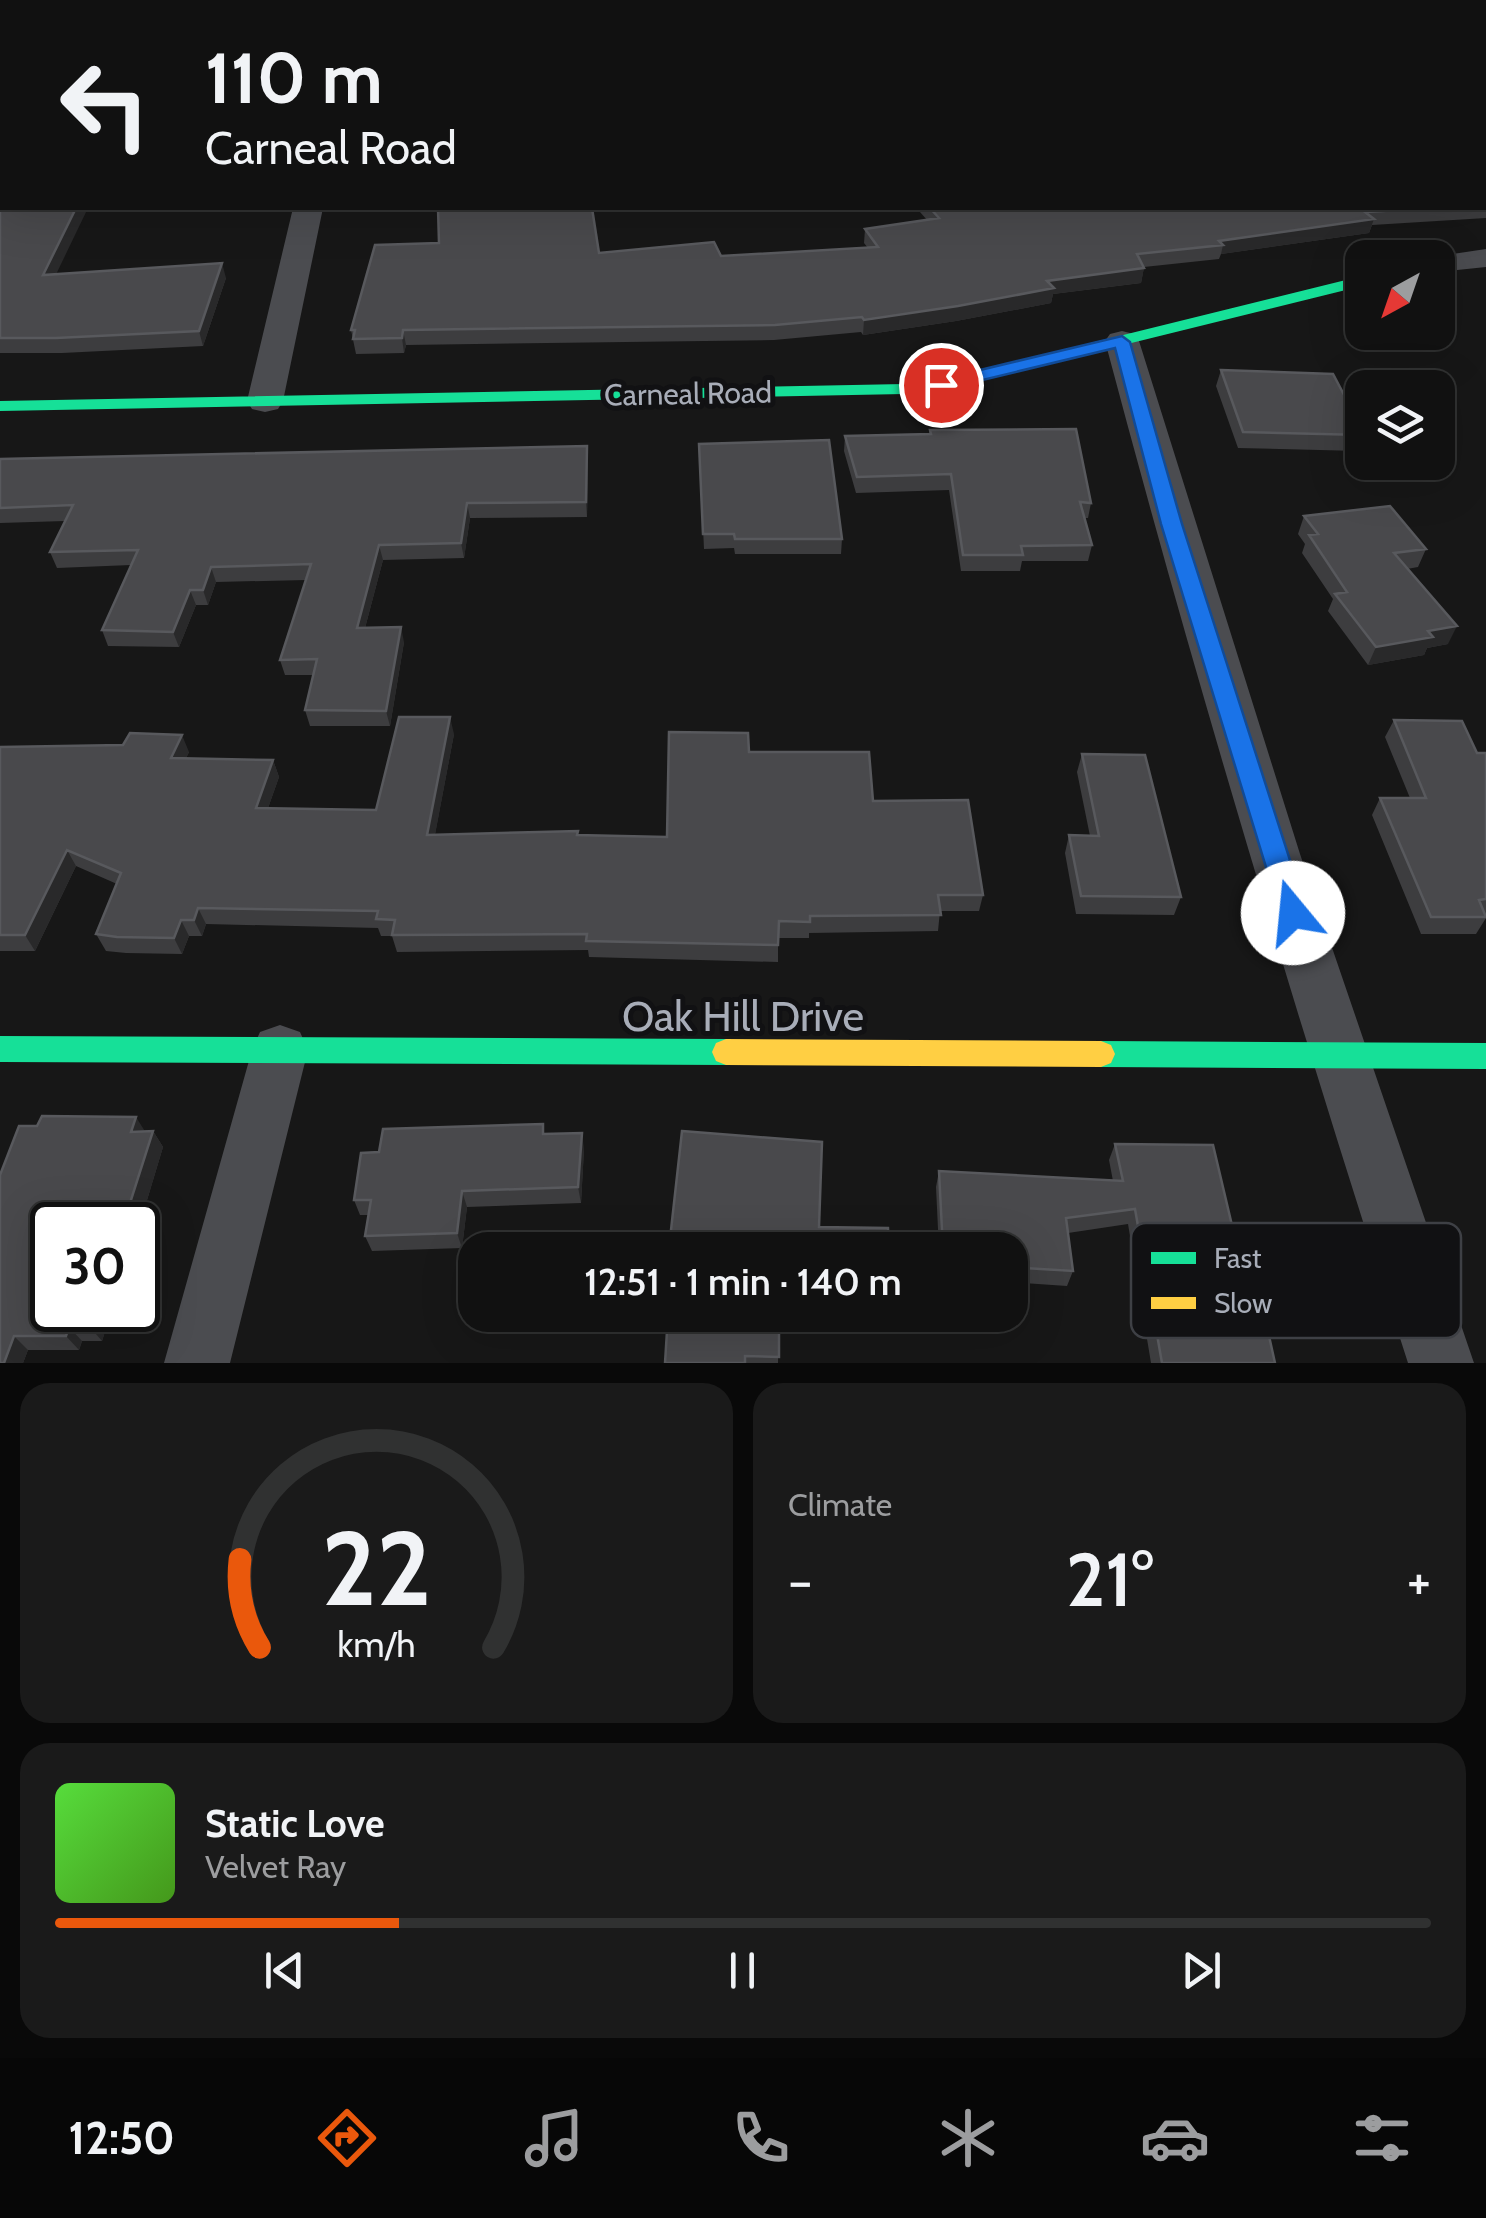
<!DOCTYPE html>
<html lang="en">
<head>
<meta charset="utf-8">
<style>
  :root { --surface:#111; --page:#1a1a1a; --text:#f1f3f6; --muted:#9c9d9f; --line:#303131; --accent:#ea580c }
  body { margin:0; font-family:Cabin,sans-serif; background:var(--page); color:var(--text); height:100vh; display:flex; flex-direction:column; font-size:38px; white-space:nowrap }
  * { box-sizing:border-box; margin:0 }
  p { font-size:32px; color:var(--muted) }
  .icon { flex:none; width:55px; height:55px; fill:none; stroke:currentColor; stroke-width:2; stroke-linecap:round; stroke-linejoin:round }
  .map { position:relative; height:1363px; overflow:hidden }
  .side { display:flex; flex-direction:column; gap:20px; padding:20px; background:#090909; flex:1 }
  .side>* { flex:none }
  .guide { position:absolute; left:0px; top:0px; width:1488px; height:210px; box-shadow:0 10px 40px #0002,0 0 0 2px var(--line); background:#111; color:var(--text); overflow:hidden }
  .needle { width:65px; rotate:220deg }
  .fabs { position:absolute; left:1345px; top:240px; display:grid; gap:20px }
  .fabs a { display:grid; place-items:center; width:110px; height:110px; border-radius:20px; background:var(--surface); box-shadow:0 10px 40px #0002,0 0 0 2px var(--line); font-size:50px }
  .speed { position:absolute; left:30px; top:1202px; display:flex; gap:20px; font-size:50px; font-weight:700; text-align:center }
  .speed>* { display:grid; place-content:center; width:130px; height:130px; border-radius:50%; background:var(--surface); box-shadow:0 10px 40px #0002,0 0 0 2px var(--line); line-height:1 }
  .speed .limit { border:5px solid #111; border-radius:15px; background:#fff; color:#111 }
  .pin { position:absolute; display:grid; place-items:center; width:85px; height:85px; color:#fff; margin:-42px; border:5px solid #fff; border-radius:50%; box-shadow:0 2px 10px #0007 }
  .me { position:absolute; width:110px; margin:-55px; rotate:343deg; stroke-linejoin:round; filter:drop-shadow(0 0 8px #0008) }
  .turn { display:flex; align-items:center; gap:35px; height:210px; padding:0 40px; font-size:45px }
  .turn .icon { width:130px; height:130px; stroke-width:2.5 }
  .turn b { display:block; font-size:70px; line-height:85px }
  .big { font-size:75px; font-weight:600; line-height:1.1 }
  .side .card { flex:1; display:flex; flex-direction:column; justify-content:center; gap:15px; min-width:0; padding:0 35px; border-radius:30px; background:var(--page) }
  .side .dial { align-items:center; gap:0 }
  .dial svg { height:260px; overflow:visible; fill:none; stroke:var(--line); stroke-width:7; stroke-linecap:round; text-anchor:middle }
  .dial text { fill:var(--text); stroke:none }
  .song { display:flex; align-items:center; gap:30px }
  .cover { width:120px; height:120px; border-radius:15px; background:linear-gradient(135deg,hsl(110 70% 55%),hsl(100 70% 35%)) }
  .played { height:10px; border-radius:5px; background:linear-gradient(90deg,var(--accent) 25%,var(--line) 25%) }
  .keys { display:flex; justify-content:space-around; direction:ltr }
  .heat { display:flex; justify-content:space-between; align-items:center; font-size:55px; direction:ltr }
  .side .tiles { flex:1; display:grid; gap:20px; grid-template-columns:1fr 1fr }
  .card:last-child { grid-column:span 2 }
  .trip { position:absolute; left:458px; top:1232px; width:570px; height:100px; border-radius:30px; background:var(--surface); box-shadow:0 10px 40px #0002,0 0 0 2px var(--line); font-weight:600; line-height:100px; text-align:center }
  .menu { display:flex; height:160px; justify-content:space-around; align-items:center; background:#070707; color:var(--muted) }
  .menu .icon { width:70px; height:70px }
  .menu .active { color:var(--accent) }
  .menu b { font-size:45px; color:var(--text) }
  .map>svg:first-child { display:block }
</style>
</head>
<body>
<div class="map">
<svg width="1486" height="1363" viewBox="0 0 1486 1363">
  <rect width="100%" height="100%" fill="#171717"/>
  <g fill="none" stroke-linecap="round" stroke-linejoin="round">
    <!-- street -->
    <path fill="#4b4c50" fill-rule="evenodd" d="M 293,208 L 323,208 L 283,401 L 278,409 L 265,412 L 252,409 L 247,401 Z
      M 1486,249 L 1486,267 L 1438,272 L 1438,258 L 1426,258 Z
      M 1122,331 L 1134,334 L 1139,341 L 1300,854 L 1474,1363 L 1408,1363 C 1299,1024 1196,685 1105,341 L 1110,334 Z
      M 280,1025 L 300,1032 L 308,1050 L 230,1363 L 164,1363 L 252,1050 L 260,1032 Z"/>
    <!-- fast -->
    <path fill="#16e098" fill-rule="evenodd" d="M 1362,276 L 1362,286 L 941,390 L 904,394 L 0,411 L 0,401 L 904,384 L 941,380 Z
      M 0,1036 L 726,1039 L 736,1043 L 740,1052 L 736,1061 L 726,1065 L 0,1062 Z
      M 1101,1041 L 1486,1043 L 1486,1069 L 1101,1067 L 1091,1063 L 1087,1054 L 1091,1045 Z"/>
    <!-- slow -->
    <path fill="#ffcf43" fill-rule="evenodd" d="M 726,1039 L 1101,1041 L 1111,1045 L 1115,1054 L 1111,1063 L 1101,1067 L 726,1065 L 716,1061 L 712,1052 L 716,1043 Z"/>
  </g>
  <!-- wall -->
  <path fill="#3d3d3f" d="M 0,0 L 302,0 L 302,2 L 2,2 L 56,274 L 226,278 L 203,346 L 62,353 L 0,353 Z
    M 1486,0 L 1486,218 L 1372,225 L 1369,233 L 1221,254 L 1219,259 L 1144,267 L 1141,283 L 1053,294 L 1051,303 L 956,321 L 863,335 L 861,332 L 774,340 L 406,345 L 404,353 L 356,354 L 351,330 L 439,243 L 599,253 L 721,256 L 868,248 L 864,243 L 865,229 L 927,220 L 920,212 L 921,208 L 1485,208 Z
    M 1221,370 L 1362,429 L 1362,443 L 1359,451 L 1238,448 L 1216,386 Z
    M 930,430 L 1091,503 L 1088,518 L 1084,518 L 1092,545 L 1088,561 L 1022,561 L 1020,571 L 961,571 L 949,490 L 856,493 L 844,451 L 845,436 L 929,434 Z
    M 699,444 L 842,539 L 841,554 L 735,554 L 734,548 L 704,549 Z
    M 0,459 L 588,461 L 587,517 L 470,518 L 464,558 L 383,560 L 365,628 L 404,642 L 390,726 L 310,726 L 305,710 L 313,675 L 285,675 L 280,660 L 306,580 L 216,582 L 208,605 L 196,605 L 179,647 L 108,646 L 102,630 L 131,565 L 57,568 L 50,552 L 65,521 L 0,523 Z
    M 1304,516 L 1426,549 L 1418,567 L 1407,569 L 1448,644 L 1427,648 L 1424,655 L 1368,665 L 1328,611 L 1333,599 L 1302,553 L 1305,544 L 1298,534 Z
    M 1394,720 L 1477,753 L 1486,753 L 1486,918 L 1476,934 L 1421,934 L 1372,815 L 1380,798 L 1410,798 L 1385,737 Z
    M 454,734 L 435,834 L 667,837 L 749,752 L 873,801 L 983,895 L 979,911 L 940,911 L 938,931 L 809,933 L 809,938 L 778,938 L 778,962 L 589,957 L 588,950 L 397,952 L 392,936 L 381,936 L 378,928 L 206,924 L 202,936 L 189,936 L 182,954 L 126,953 L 106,951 L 96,934 L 117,884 L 76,866 L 35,951 L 0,951 L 0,747 L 189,752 L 186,758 L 273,760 L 279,777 L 268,808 L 376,810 Z
    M 1082,754 L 1181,897 L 1174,915 L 1076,914 L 1065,853 L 1069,835 L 1090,836 L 1077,772 Z
    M 37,1126 L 153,1131 L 163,1147 L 138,1230 L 138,1225 L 52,1310 L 112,1310 L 102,1341 L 82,1341 L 79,1350 L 28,1350 L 23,1363 L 0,1363 Z
    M 545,1134 L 584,1149 L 581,1203 L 467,1207 L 462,1248 L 372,1251 L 365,1236 L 369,1215 L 360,1215 L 354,1200 Z
    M 1115,1144 L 1256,1327 L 1275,1363 L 1151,1363 L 1128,1224 L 1068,1233 L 1073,1271 L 1067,1286 L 1010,1282 L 1010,1250 L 939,1250 L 936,1187 L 939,1171 L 1113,1181 L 1109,1160 Z
    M 779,1315 L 778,1363 L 665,1363 Z"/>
  <!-- shaded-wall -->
  <path fill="#29292a" d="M 76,208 L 88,208 L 49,289 L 43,275 Z
    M 1374,219 L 1369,233 L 1221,254 L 1223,245 L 1219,241 Z
    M 222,263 L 226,278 L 203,346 L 199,331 Z
    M 1144,268 L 1141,283 L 1053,294 L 1051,303 L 956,321 L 863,335 L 864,320 L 1047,281 Z
    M 403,330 L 406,345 L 404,353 L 402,338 Z
    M 587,446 L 588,461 L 587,517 L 586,502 Z
    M 467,503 L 470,518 L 464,558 L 461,543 Z
    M 379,545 L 383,560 L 361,643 L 357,628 Z
    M 211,567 L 216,582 L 208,605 L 203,590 Z
    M 190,590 L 196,605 L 179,647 L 173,632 Z
    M 1457,626 L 1448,644 L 1427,648 L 1424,655 L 1368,665 L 1376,647 L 1428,631 Z
    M 401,627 L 404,642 L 390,726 L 386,711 Z
    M 450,717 L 454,734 L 432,851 L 427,835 Z
    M 182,735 L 189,752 L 178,775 L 171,758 Z
    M 273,760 L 279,777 L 262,825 L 256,808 Z
    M 67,850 L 76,866 L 35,951 L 25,935 Z
    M 198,908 L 206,924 L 202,936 L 194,920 Z
    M 181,920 L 189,936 L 182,954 L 174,938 Z
    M 136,1117 L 146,1133 L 131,1132 Z
    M 153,1131 L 163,1147 L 138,1230 L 138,1225 L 123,1225 Z
    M 582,1133 L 584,1149 L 581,1203 L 578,1187 Z
    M 462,1191 L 467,1207 L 462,1248 L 457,1233 Z
    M 95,1310 L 112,1310 L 102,1341 L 89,1326 Z
    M 69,1327 L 82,1341 L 79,1350 L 66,1336 Z
    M 14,1336 L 28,1350 L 23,1363 L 4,1363 Z"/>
  <!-- building -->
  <path fill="#49494c" stroke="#58595d" stroke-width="2.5" d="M 0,0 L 296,0 L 296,2 L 2,2 L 2,208 L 76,208 L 43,275 L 222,263 L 199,331 L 56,338 L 0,338 Z
    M 395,0 L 1486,0 L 1486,205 L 1485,2 L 394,2 Z
    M 438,208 L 592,208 L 599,253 L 714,242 L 721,256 L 878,247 L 865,229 L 939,218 L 930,208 L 1435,208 L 1365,212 L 1374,219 L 1219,241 L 1223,245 L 1137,254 L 1144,268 L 1047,281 L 1054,288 L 958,306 L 864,320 L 862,317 L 775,325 L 403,330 L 402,338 L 353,339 L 355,330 L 351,330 L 375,245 L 439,243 Z
    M 1221,370 L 1333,374 L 1362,429 L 1362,435 L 1243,432 Z
    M 1076,429 L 1091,503 L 1080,502 L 1092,545 L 1021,546 L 1023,555 L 963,555 L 951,474 L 857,477 L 845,436 L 931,434 L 930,430 Z
    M 829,440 L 842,539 L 735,539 L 734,534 L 703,534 L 699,444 Z
    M 587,446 L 586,502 L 467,503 L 461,543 L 379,545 L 357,628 L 401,627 L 386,711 L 305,710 L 317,659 L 280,660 L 311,564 L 211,567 L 203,590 L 190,590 L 173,632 L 102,630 L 138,550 L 50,552 L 73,505 L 0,508 L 0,459 Z
    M 1390,506 L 1426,549 L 1394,553 L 1457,626 L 1428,631 L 1433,637 L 1376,647 L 1335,594 L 1347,592 L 1309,535 L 1318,534 L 1304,516 Z
    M 399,717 L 450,717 L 427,835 L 578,831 L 577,835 L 667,837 L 669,732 L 748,733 L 749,752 L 869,752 L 873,801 L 968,800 L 983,895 L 938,895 L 941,915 L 810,916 L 810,922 L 779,921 L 778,945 L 586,941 L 587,934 L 392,935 L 395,920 L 376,919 L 378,911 L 198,908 L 194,920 L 181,920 L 174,938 L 117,937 L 96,934 L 121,873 L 67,850 L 25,935 L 0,935 L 0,747 L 123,745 L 130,733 L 182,735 L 171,758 L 273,760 L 256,808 L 376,810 Z
    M 1394,720 L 1462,721 L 1477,753 L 1486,753 L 1486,899 L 1479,900 L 1486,917 L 1431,917 L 1380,798 L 1426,798 Z
    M 1082,754 L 1145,755 L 1181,897 L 1081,896 L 1069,835 L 1099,836 Z
    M 42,1116 L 136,1117 L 131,1132 L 153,1131 L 123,1225 L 52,1225 L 52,1310 L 95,1310 L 89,1326 L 69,1327 L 66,1336 L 14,1336 L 4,1363 L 0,1363 L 0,1175 L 19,1126 L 37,1126 Z
    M 543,1124 L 543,1134 L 582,1133 L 578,1187 L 462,1191 L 457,1233 L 365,1236 L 371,1200 L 354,1200 L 361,1153 L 379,1152 L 383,1129 Z
    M 682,1131 L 822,1142 L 819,1227 L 888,1228 L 889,1250 L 673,1250 L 673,1248 L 669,1248 Z
    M 1115,1144 L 1213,1145 L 1256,1327 L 1267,1327 L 1275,1363 L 1162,1363 L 1135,1209 L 1066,1218 L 1073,1271 L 1010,1267 L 1010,1250 L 943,1250 L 939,1171 L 1123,1181 Z
    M 668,1315 L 779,1315 L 779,1357 L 745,1356 L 745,1363 L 665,1363 Z"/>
  <!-- route -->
  <path fill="#1a73e8" stroke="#114b97" stroke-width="2.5" d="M 1122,336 L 1130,342 L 1182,524 L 1307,913 L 1303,921 L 1293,924 L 1284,921 L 1280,913 L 1161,524 L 1115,348 L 941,390 L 932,385 L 934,381 Z"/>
  <g text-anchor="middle" stroke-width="10" stroke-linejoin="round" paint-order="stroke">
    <!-- far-street labels -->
    <g font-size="30" fill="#a8adb8" stroke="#111113">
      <text transform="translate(688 394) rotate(-1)" y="10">Carneal Road</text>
    </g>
    <!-- near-street labels -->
    <g font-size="42" fill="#a8adb8" stroke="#111113">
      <text x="743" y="1031">Oak Hill Drive</text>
    </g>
  </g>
  <!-- legend -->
  <rect x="1131" y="1223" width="330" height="115" rx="15" fill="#111113" stroke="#3e4045" stroke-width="2.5"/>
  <rect x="1151" y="1252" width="45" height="12" fill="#16e098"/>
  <rect x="1151" y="1297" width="45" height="12" fill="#ffcf43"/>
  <g font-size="28" fill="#a8adb8">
    <text x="1214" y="1268">Fast</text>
    <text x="1214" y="1313">Slow</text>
  </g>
</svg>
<div class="fabs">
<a><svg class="needle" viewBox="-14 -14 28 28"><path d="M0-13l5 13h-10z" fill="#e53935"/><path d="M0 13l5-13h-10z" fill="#9c9d9f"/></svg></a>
<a><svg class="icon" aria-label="layers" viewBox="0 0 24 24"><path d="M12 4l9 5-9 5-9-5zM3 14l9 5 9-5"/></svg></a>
</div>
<div class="speed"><div class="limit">30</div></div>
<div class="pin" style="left:941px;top:385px;background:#d93025"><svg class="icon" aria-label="arrive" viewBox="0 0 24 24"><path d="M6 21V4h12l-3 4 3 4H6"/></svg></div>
<svg class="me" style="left:1293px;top:913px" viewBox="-20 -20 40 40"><circle r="19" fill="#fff"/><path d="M0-13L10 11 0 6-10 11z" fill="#1a73e8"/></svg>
<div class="trip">12:51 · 1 min · 140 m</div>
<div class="guide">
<div class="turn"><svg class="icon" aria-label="left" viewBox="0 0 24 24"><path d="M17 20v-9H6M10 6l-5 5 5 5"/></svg><div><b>110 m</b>Carneal Road</div></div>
</div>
</div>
<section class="side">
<div class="tiles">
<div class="card dial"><svg viewBox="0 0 100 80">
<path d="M14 69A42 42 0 1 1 86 69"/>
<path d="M14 69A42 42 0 0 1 8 42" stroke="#ea580c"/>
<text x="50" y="56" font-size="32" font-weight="700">22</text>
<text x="50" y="72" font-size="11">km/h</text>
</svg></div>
<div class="card"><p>Climate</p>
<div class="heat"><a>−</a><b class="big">21°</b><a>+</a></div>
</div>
<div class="card">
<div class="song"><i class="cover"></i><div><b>Static Love</b><p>Velvet Ray</p></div></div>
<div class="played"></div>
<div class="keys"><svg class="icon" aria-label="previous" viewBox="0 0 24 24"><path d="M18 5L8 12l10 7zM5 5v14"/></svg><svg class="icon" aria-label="pause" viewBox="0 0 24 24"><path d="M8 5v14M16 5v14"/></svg><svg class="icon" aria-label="next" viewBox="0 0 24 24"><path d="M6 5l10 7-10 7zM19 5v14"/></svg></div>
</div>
</div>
</section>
<nav class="menu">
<b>12:50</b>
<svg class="icon active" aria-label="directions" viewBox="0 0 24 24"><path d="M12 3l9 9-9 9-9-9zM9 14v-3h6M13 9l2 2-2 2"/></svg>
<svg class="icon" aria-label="music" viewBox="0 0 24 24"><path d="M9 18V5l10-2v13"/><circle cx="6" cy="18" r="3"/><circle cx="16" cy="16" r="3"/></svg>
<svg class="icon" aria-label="phone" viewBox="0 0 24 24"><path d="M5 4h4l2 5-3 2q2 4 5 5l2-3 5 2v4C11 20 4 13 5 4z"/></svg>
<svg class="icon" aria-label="climate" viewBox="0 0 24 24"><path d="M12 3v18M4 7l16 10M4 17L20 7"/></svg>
<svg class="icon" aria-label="car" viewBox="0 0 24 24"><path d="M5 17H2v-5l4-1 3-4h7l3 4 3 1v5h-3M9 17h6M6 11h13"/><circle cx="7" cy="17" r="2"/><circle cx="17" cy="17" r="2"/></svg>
<svg class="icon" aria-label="filters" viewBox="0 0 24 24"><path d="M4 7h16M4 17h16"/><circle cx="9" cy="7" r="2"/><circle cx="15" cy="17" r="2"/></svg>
</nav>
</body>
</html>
